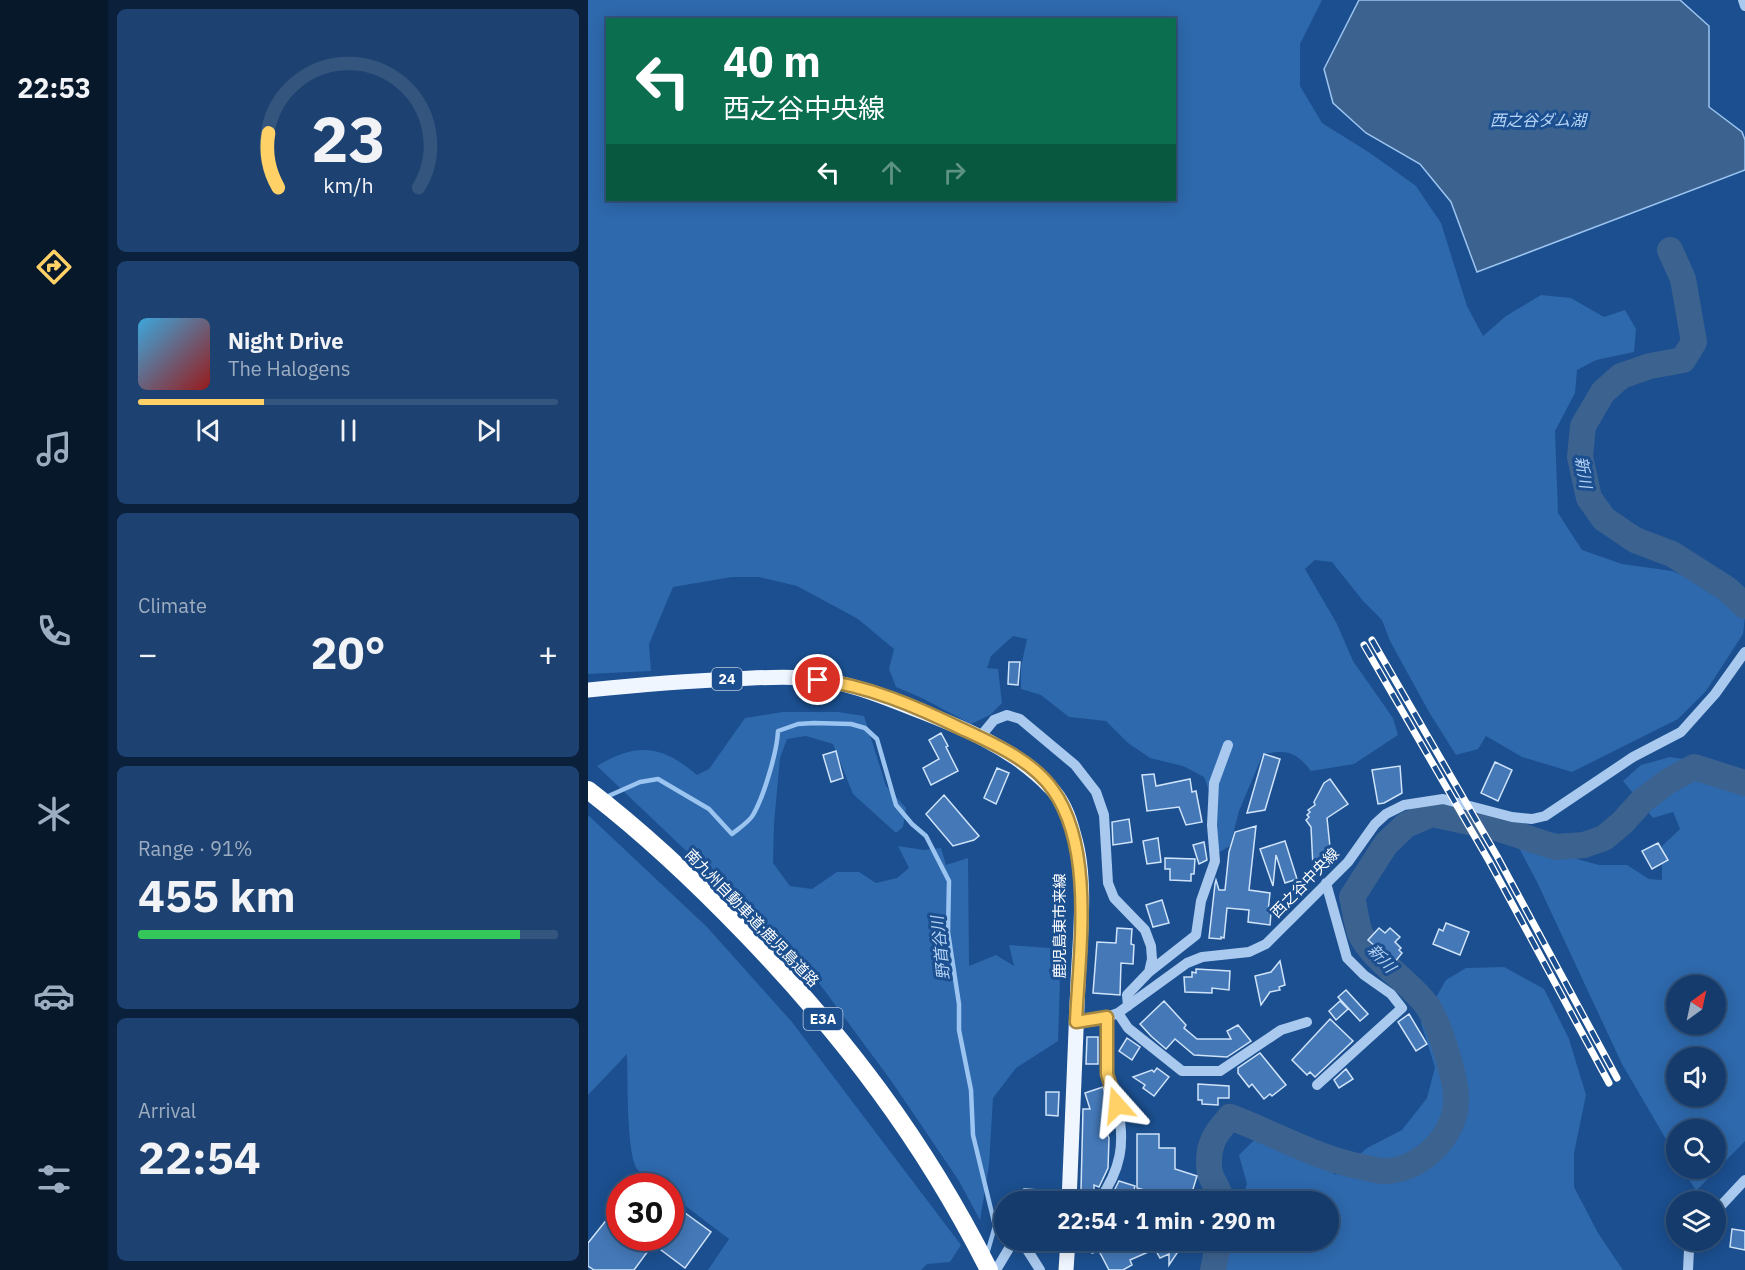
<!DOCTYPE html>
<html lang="en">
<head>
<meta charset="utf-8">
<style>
  :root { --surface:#143b6b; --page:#1d4271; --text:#f1f3f6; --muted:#9dadc1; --line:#33557e; --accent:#ffd166 }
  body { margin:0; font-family:"IBM Plex Sans","Noto Sans JP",sans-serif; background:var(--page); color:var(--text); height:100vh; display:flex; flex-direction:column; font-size:22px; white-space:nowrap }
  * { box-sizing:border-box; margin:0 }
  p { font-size:20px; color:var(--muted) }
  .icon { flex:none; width:33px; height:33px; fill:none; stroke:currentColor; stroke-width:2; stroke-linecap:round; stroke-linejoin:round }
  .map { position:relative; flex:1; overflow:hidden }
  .side { display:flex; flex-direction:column; gap:9px; padding:9px; background:#0b203b; width:480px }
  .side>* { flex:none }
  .hud { position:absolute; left:18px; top:18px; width:570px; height:183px; border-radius:0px; box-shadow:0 3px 15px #0003,0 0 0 2px var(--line); background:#0b6e4f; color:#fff; overflow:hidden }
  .needle { width:39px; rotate:33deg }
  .controls { position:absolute; left:1078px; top:975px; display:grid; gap:12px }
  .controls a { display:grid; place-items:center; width:60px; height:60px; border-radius:50%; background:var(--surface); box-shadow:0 3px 15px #0003,0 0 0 2px var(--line); font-size:30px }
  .speed { position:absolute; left:18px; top:1173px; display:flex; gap:12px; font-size:30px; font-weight:700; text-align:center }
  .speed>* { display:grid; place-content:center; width:78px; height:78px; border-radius:50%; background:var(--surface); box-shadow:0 3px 15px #0003,0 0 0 2px var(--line); line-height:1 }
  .speed .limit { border:9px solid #d22; background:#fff; color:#111 }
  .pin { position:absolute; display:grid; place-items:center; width:51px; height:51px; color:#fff; margin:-26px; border:3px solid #fff; border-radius:50%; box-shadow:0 2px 6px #0007 }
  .me { position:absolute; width:66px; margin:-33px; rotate:342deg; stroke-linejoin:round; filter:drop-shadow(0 0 4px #0008) }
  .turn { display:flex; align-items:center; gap:21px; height:126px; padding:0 18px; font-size:27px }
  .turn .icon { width:78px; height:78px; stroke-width:2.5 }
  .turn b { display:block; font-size:42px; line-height:51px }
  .lanes { display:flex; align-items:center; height:57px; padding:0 18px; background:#0003; justify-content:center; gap:30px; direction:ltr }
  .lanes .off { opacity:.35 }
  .big { font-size:45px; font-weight:800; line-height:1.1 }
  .side .widget { flex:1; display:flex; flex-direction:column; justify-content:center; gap:9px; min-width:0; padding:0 21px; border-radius:9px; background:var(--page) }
  .side .dial { align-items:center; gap:0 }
  .dial svg { height:156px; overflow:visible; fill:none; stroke:var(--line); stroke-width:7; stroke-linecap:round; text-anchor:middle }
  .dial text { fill:var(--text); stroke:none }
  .song { display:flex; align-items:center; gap:18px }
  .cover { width:72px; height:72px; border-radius:9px; background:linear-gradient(135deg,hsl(200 70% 55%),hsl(0 70% 35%)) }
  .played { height:6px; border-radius:3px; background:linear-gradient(90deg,var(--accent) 30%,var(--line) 30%) }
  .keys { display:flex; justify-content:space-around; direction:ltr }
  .heat { display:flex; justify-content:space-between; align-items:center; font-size:33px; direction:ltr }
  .charge { height:9px; border-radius:4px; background:linear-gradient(90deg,#34c759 91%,var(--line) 0) }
  .trip { position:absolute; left:406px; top:1191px; width:345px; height:60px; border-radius:30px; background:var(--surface); box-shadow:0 3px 15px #0003,0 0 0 2px var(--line); font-weight:800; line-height:60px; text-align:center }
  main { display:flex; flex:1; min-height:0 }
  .dock { display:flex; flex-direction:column; width:108px; justify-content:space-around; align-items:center; background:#08182b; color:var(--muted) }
  .dock .icon { width:42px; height:42px }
  .dock .active { color:var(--accent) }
  .dock b { font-size:27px; color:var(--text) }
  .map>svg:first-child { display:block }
</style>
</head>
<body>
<main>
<nav class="dock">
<b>22:53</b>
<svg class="icon active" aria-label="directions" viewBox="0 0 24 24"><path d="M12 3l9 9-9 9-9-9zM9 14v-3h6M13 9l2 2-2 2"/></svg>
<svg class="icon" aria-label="music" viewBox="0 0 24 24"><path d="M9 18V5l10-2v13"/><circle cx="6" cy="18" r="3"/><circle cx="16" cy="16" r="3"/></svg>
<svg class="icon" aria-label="phone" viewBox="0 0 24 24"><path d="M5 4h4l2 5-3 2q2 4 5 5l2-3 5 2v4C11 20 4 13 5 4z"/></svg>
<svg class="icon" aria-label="climate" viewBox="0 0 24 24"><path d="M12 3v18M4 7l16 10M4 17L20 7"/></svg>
<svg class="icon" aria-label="car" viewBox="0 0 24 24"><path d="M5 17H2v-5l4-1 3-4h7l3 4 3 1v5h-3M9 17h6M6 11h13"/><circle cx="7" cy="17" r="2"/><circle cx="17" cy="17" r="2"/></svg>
<svg class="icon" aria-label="filters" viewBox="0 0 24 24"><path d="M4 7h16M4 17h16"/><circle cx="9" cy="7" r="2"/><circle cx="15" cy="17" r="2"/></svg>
</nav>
<section class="side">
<div class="widget dial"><svg viewBox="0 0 100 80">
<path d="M14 69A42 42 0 1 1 86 69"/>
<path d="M14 69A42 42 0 0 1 9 41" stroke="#ffd166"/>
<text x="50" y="56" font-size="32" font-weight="700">23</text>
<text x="50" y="72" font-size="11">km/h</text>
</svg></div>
<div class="widget">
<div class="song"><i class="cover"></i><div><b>Night Drive</b><p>The Halogens</p></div></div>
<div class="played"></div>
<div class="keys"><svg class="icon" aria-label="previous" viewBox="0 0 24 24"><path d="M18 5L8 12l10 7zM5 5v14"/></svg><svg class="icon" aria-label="pause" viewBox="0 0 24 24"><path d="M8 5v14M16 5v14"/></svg><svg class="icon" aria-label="next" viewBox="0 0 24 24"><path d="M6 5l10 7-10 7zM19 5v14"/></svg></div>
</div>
<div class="widget"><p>Climate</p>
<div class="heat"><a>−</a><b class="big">20°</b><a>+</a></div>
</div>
<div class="widget"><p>Range · 91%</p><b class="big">455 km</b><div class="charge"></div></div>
<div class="widget"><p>Arrival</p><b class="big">22:54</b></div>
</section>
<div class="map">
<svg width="1157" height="1270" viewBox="0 0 1157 1270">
  <rect width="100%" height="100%" fill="#1b4f8f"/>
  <!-- green -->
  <path fill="#2e69ad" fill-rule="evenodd" d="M 0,0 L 734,0 L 712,44 L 712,86 L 734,123 L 782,153 L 828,186 L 853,223 L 879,306 L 895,336 L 918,316 L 953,295 L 983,298 L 1016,317 L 1037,310 L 1048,329 L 1046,352 L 1008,360 L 989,370 L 987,393 L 967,431 L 970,513 L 994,550 L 1034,564 L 1084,571 L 1118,584 L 1146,604 L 1157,616 L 1155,634 L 1118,691 L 1090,719 L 984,772 L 934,757 L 898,736 L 890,749 L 868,755 L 841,712 L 802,641 L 794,620 L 775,601 L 744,562 L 727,560 L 717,569 L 749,624 L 765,661 L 805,718 L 810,735 L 766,764 L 723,771 C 707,751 699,750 675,754 L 651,811 L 642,846 L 630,853 L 627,807 L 616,777 L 595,766 L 562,758 L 540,743 L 518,721 L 481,717 L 453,695 L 433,689 L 433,667 L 439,639 L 425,636 L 403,656 L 399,668 L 410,669 L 414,703 L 402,715 L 383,724 L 334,698 L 308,687 L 301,669 L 306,649 L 270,619 L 209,586 L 171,577 L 144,577 L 85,587 L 61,644 L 63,671 L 0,674 ZM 20,20 L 586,20 L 586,200 L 20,200 Z
    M 195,712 L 250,712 L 276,716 L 298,786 L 318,808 L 315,827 L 308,833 L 265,794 L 245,744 L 218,736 L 199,739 L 192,758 L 186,824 L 185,863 L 202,886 L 224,889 L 249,872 L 271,872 L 288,883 L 309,878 L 321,868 L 310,846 L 336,850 L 353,848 L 358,865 L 380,858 L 381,966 L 408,955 L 426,966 L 421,945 L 473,949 L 470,1041 L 428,1068 L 405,1098 L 401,1165 L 392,1220 L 371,1181 L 304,1082 L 217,964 L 9,766 C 49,742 74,745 109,775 L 121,769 L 157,718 Z
    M 1082,757 L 1135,765 L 1157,772 L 1157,1141 L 1108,1191 L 1095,1169 L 1128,1168 L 1128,1130 L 1089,1130 L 1089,1158 L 1034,1064 L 949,882 L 931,848 L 958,831 L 978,836 L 989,859 L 1011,865 L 1039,865 L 1061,879 L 1074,880 L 1074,846 L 1092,829 L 1085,812 L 1065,818 L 1035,781 L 1053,765 ZM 1089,986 L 1128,986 L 1128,1024 L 1089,1024 ZM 1089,1058 L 1128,1058 L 1128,1096 L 1089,1096 Z
    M 0,815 L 119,927 L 204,1022 L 373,1245 L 362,1262 L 339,1264 L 333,1270 L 120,1270 L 141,1239 L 83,1195 L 82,1186 C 71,1186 58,1180 50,1170 C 38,1156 40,1077 39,1054 L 0,1095 Z
    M 916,967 L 956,989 L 981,1039 L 998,1095 L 986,1153 L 986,1187 L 1010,1233 L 1035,1270 L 636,1270 L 642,1241 L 741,1240 L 741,1202 L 653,1201 L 659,1184 L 651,1155 L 664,1142 L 682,1133 L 748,1175 L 779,1148 L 814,1130 L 839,1098 L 847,1067 L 833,1023 L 858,980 L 878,968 Z"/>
  <!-- water -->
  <path fill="#3c6290" stroke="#9cc4f0" stroke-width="1.5" d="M 771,0 L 1092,0 L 1121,26 L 1121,107 L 1154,132 L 1157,140 L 1157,170 L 889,272 L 863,202 L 832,164 L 778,133 L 745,103 L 736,69 Z"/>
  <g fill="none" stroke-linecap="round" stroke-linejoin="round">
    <!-- stream -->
    <path stroke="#9cc4f0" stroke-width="4.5" d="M 16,798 L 52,782 L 70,779 L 121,809 L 144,834 C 150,829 161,822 165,815 C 176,796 189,752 190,731 L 210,724 L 226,723 L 263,724 L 277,728 L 289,739 L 308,805 L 324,824 L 338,836 L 361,881 L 360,932 L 371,1004 L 371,1030 L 383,1090 L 385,1135 L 407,1226 L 399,1254"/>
    <!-- river -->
    <path stroke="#3c6290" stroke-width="26" d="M 1082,250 L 1095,279 L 1106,342 L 1095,360 L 1062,366 L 1033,376 L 1015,392 L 995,426 L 992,457 L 1001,498 L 1016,519 L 1047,540 L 1084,554 L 1139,589 L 1157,606
      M 634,1202 C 632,1192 627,1185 623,1176 C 621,1172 621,1167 621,1162 C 621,1141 629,1132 642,1117 C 686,1133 727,1158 774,1167 C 781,1168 789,1171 796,1171 C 832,1172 870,1134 868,1098 C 868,1078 851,1023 840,1007 C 825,984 783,959 772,933 C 768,922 767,909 764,897 L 798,844 L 818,825 L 844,814 L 905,827 L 967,847 L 996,845 L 1016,838 L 1034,823 L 1054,801 L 1079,782 L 1106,767 L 1157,783
      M 625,1270 L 631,1240"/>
  </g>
  <!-- building -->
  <path fill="#4478b7" stroke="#cfe3fa" stroke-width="1.5" d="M 421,662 L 432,662 L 430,685 L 420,684 Z
    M 353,733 L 360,746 L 358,747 L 370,771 L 343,785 L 335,768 L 351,759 L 341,740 Z
    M 248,751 L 255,778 L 243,782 L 235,755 Z
    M 676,754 L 692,759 L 677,810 L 659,813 Z
    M 907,762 L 924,770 L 910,801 L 893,793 Z
    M 812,766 L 814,793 L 796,803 L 790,804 L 784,770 Z
    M 409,768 L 421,773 L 408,804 L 396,798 Z
    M 566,774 L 568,786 L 602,779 L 604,792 L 608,791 L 614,822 L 598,825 L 591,807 L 559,811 L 554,775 Z
    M 742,779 L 760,804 L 739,818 L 744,866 L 725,867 L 723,827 L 718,820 L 721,817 L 719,815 L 722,812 L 720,810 L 727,805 L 726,802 L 736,783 Z
    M 356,795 L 391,836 L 386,840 L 365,846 L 338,814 Z
    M 541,819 L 544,842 L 525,845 L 524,822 Z
    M 668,826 L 661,890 L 682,893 L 680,912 L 683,913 L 682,925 L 660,922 L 661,910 L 639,908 L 636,938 L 633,937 L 633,939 L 621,938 L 627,884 L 628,880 L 631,890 L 637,890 L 641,852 L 647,832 Z
    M 570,838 L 573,862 L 559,864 L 555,841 Z
    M 697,841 L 709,879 L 697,883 L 688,855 L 685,886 L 672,849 Z
    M 616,842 L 619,860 L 611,864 L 605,845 Z
    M 1070,843 L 1080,860 L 1064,869 L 1054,851 Z
    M 577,858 L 607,859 L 606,874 L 603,874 L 603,881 L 582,880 L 582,869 L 577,869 Z
    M 574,900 L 581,923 L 565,927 L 558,905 Z
    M 858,923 L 881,932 L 872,955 L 845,944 L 851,929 L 855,931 Z
    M 529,928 L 544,929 L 543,944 L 546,945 L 545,964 L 533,963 L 532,995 L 505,993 L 509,942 L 528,943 Z
    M 791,928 L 797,933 L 802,928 L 812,937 L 807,942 L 813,948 L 811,950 L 814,953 L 806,963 L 780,940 Z
    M 692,961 L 697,985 L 691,987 L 692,990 L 682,992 L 673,1005 L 667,976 L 683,972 Z
    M 608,969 L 642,971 L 641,990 L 624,988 L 624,993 L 597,992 L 596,977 L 604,977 L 604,972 L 608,973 Z
    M 758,990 L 780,1014 L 772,1021 L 750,997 Z
    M 576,1001 L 598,1025 L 596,1028 L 609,1039 L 643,1039 L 639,1031 L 650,1025 L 663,1041 L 639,1057 L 606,1055 L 587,1039 L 578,1049 L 563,1036 L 552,1024 Z
    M 752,1001 L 760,1009 L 748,1020 L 741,1011 Z
    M 821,1014 L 839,1044 L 828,1051 L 810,1022 Z
    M 742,1019 L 765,1041 L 727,1077 L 722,1072 L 719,1075 L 704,1060 Z
    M 499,1037 L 510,1037 L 510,1064 L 498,1064 Z
    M 539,1038 L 552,1047 L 544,1060 L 531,1051 Z
    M 672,1053 L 698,1085 L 684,1096 L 682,1094 L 676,1099 L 664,1084 L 661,1087 L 650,1073 L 650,1068 Z
    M 569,1068 L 581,1077 L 566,1096 L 555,1088 L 557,1085 L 545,1077 L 564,1070 L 566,1072 Z
    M 758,1069 L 765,1079 L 751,1088 L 746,1080 Z
    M 610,1084 L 641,1086 L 641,1098 L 630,1098 L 630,1105 L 614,1104 L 614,1100 L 610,1100 Z
    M 515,1087 L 523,1112 L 518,1113 L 520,1119 L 514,1120 L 521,1138 L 520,1168 L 511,1187 L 506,1185 L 506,1191 L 493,1190 L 495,1109 L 502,1109 L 497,1093 Z
    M 458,1092 L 471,1092 L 470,1116 L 458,1115 Z
    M 549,1134 L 571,1134 L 571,1148 L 587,1148 L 587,1169 L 609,1176 L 601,1202 L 585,1202 L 586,1198 L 549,1188 Z
    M 531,1181 L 547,1186 L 544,1197 L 526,1191 Z
    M 436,1189 L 467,1191 L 466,1202 L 435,1202 Z
    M 82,1202 L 123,1232 L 97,1268 L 65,1244 L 46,1270 L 6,1270 L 0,1266 L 0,1243 L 32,1203 L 32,1238 L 82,1238 Z
    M 1144,1229 L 1157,1231 L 1157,1250 L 1142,1247 Z
    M 498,1240 L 607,1240 L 593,1247 L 581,1265 L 581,1254 L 572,1258 L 567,1249 L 542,1260 L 544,1265 L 535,1270 L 521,1270 L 511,1251 L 504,1253 Z"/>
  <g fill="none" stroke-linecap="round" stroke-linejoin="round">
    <!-- minor -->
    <path stroke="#a9c9ee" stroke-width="10" d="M 1155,0 L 1157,6
      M 392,737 L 406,720 L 419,715 L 432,719 L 487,765 L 508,792 L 516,815 L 520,883 L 526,898 L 557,930 L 563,946 L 564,959 L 561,972 L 539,995 L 540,1006
      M 561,972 L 608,935 L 613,901 L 627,861 L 624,825 L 626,783 L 640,745
      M 530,1013 L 540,1028 L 594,1071 L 632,1071 L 693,1030 L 719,1022
      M 488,1022 L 519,1017 L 530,1013 L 599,963 L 614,957 L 661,952 L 678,944 L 760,862 L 787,824 L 798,814 L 816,805 L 855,799 L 924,817 L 944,819 L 957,816 L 1045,757 L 1093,732 L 1127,694 L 1157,652
      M 729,1085 L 814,1008 L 803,994 L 776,975 L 759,958 L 738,883
      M 510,1202 C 533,1170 538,1143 529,1105 C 526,1094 520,1084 519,1074 C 516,1056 519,1035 519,1017
      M 1128,1211 L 1157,1180
      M 433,1240 L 452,1270
      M 408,1270 L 426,1240
      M 1100,1270 L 1101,1250 L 1105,1240"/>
    <!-- major -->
    <path stroke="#f0f6ff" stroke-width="15" d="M 0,690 C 49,685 97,681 146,679 C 169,678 192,676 215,678 C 254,680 289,694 324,708 C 374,727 425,748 462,787 C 474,799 482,819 486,836 C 499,878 492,938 490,982 C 487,1055 484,1128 481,1202
      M 478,1270 L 480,1240"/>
    <!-- highway -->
    <path stroke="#fff" stroke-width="18" d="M 0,790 C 56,833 108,882 157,933 C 257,1037 336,1141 401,1270"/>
    <defs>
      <path id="rail" d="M 784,640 L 909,856 L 1029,1078
        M 776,645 L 901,861 L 1021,1083"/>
    </defs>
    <!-- rail casing -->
    <use href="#rail" stroke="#fff" stroke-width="7"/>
    <!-- rail -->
    <use href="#rail" stroke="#1b4f8f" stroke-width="4.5" stroke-dasharray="14" stroke-linecap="butt"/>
  </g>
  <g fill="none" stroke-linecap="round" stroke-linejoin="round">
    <defs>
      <path id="route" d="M 230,680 C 278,685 329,707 372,728 C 404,743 444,760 465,790 C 507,849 491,953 488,1022 L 519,1017 L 519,1074 L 529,1105"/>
    </defs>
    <!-- route casing -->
    <use href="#route" stroke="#a68842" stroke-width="15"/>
    <!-- route -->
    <use href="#route" stroke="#ffd166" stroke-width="10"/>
  </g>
  <g text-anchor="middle" stroke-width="6" stroke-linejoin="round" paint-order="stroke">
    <!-- shield labels -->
    <g fill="#1b4f8f" stroke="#bbcadd" stroke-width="1.5">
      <rect x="124" y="668" width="30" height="22" rx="4.5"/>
      <rect x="215.5" y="1008" width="39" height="22" rx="4.5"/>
    </g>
    <g font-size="14" font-weight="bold" fill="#fff">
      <text x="139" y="684">24</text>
      <text x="235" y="1024">E3A</text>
    </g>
    <!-- street labels -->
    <g font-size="15" fill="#fff" stroke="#1b4f8f">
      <text transform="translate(717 883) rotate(-46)" y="5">西之谷中央線</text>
      <text transform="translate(164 918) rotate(46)" y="5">南九州自動車道;鹿児島道路</text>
      <text transform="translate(472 926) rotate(-90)" y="5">鹿児島東市来線</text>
    </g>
    <!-- water labels -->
    <g font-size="16" font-style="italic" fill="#b5d3f5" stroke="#1b4f8f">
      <text x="950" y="126">西之谷ダム湖</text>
      <text transform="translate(996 472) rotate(81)" y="6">新川</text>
      <text transform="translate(352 948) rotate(-96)" y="6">野首谷川</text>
      <text transform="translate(794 958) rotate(47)" y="6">新川</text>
    </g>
  </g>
</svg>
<div class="controls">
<a><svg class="needle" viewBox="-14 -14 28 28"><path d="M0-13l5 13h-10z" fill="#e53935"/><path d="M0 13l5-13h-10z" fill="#9dadc1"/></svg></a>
<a><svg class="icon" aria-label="sound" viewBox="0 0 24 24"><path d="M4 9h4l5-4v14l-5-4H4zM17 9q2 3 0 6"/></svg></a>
<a><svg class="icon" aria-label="search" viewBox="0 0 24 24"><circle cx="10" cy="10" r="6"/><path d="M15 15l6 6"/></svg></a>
<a><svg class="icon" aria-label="layers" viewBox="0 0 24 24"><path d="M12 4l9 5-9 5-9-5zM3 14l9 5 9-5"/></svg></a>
</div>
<div class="speed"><div class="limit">30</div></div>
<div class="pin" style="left:230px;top:680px;background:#d93025"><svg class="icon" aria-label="arrive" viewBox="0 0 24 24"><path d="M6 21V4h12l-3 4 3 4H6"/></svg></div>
<svg class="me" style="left:529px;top:1105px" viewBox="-20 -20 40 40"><path d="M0-17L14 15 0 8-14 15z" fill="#ffd166" stroke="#fff" stroke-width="4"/></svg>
<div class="trip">22:54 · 1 min · 290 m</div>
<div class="hud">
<div class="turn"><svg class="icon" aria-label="left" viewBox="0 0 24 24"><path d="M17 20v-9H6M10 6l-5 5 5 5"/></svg><div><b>40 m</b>西之谷中央線</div></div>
<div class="lanes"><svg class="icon" aria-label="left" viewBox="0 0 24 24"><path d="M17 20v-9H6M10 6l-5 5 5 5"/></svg><svg class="icon off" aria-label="ahead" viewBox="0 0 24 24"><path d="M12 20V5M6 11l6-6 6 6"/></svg><svg class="icon off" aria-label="right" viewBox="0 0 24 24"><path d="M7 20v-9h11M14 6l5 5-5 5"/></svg></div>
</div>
</div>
</main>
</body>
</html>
